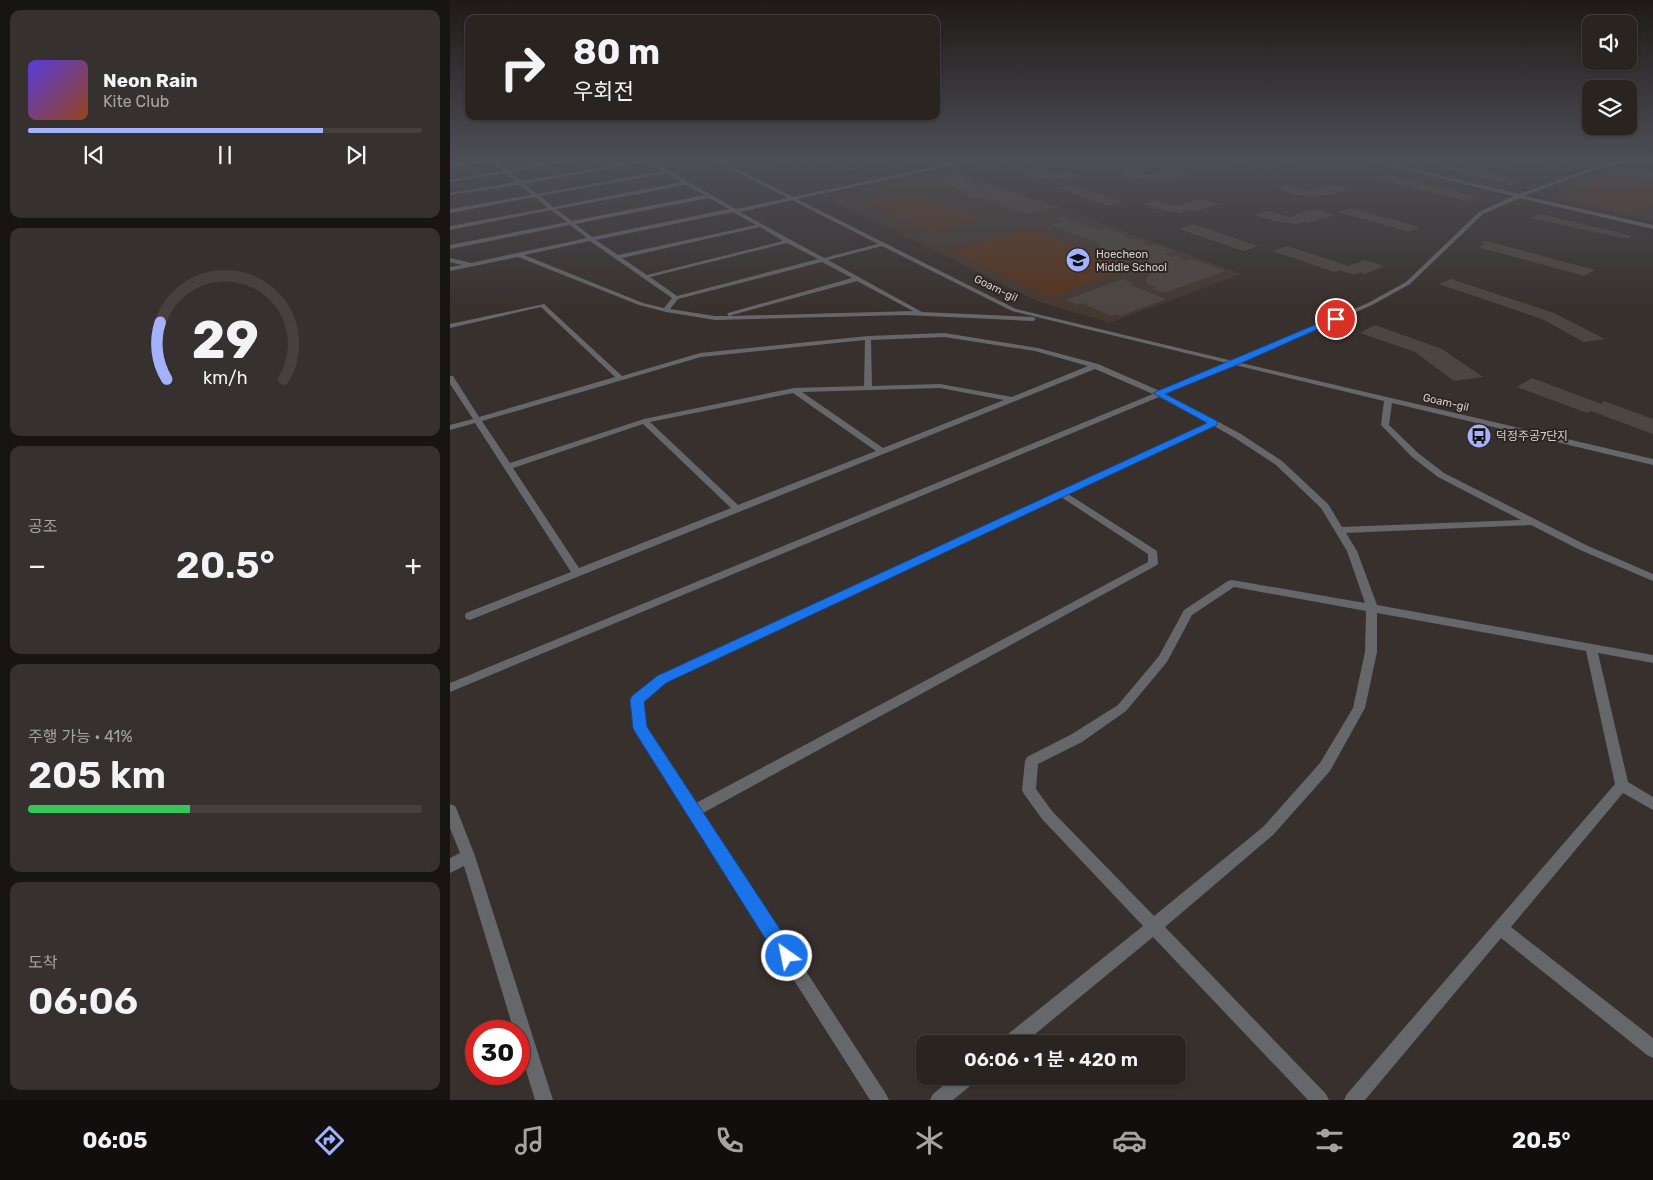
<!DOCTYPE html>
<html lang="ko">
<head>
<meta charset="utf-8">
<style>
  :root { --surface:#2a2421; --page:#36302e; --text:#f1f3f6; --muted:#a5a4a5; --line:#46413f; --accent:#a4b2fc }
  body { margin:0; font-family:Rubik,"Noto Sans KR",sans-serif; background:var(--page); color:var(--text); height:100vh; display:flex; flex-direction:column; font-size:19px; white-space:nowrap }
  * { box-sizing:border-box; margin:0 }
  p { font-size:16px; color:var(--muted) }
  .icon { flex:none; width:28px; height:28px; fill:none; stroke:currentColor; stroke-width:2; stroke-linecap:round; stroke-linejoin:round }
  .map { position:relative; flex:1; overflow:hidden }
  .sheet { display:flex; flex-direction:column; gap:10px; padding:10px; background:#171412; width:450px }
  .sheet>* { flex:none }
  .guide { position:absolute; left:15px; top:15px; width:475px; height:105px; border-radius:10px; box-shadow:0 1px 4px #0004,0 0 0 1px var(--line); background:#2a2421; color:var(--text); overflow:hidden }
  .controls { position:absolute; left:1132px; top:15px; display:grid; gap:10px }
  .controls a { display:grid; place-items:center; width:55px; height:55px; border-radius:10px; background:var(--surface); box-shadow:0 1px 4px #0004,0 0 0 1px var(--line); font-size:25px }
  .speed { position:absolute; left:15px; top:1020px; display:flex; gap:10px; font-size:25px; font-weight:700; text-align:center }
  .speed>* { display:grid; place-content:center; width:65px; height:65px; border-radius:50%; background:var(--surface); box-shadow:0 1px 4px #0004,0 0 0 1px var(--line); line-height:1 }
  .speed .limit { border:8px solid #d22; background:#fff; color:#111 }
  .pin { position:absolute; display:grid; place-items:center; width:42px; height:42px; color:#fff; margin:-21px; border:2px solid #fff; border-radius:50%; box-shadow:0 1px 5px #0007 }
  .me { position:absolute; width:55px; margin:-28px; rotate:327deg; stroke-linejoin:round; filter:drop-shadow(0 0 4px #0008) }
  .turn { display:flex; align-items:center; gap:18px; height:105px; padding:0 25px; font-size:22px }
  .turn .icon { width:65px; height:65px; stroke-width:2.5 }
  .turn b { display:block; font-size:35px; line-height:42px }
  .big { font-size:38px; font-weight:600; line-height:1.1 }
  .sheet .widget { flex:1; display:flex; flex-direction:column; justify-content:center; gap:8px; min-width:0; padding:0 18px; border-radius:10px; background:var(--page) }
  .sheet .dial { align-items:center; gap:0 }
  .dial svg { height:130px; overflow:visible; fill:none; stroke:var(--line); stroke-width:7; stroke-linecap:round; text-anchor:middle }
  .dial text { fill:var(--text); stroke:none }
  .song { display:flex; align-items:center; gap:15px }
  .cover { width:60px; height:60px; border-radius:8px; background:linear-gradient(135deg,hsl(250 70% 55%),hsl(20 70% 35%)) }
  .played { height:5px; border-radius:2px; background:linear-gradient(90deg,var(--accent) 75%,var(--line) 75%) }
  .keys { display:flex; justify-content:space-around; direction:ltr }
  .heat { display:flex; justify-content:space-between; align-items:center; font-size:28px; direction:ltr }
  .charge { height:8px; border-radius:4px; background:linear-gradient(90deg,#34c759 41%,var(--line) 0) }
  .trip { position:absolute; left:466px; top:1035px; width:270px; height:50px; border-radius:10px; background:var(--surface); box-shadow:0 1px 4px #0004,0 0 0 1px var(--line); font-weight:600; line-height:50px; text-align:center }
  .menu { display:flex; height:80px; justify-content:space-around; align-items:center; background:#110e0d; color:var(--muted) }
  .menu .icon { width:35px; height:35px }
  .menu .active { color:var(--accent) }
  .menu b { font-size:22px; color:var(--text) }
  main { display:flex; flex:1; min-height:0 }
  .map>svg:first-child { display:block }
</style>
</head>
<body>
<main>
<section class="sheet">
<div class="widget">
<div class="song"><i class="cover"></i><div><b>Neon Rain</b><p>Kite Club</p></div></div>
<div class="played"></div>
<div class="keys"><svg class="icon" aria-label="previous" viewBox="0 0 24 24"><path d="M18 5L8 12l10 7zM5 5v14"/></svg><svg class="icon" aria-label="pause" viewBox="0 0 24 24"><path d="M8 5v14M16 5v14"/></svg><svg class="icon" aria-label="next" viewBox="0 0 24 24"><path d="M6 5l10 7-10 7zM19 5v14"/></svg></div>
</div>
<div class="widget dial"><svg viewBox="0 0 100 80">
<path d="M14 69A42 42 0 1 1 86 69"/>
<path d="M14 69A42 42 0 0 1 10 34" stroke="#a4b2fc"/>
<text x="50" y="56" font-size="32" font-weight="700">29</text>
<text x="50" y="72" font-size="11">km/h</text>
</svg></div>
<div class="widget"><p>공조</p>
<div class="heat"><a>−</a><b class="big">20.5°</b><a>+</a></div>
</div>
<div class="widget"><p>주행 가능 · 41%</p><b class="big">205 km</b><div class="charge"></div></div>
<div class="widget"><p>도착</p><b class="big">06:06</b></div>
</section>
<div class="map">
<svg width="1203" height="1100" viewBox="0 0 1203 1100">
  <rect width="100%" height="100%" fill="#38302c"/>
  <!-- built -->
  <path fill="#453830" d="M 1195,164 L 1203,165 L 1203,221 L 1103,198 L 1100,195 L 1136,178 Z
    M 504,170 L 617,210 L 791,274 L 660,323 L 587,301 L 383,201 L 389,195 Z"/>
  <!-- green -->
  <path fill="#58341e" d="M 1161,176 L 1203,184 L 1203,205 L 1184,214 L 1110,197 Z
    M 462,192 L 530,219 L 481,232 L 415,203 Z
    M 579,229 L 677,266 L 678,269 L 599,297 L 500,251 Z"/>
  <!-- building -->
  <path fill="#4d4540" d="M 316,158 L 339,158 L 358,166 L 341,170 Z
    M 459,158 L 492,158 L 492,159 L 460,166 L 452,163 L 463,160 Z
    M 946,158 L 973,158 L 973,159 L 957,164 L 940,160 Z
    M 1053,158 L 1073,158 L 1119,168 L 1110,171 Z
    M 832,159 L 848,163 L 827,169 L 816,170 L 800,168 L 780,163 L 792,160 L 810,165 Z
    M 383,161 L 397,167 L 427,161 L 437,164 L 389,173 L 368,164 Z
    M 984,161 L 1072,181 L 1063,185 L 977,165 Z
    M 568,163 L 605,175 L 621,172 L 632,175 L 604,180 L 596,177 L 591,179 L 555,166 Z
    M 723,169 L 739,173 L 714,180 L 702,180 L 687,179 L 668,173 L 682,170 L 699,175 Z
    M 1192,169 L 1203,171 L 1203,180 L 1178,175 Z
    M 507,173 L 521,178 L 512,180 L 528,186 L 538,184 L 604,207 L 577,214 L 528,196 L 522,198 L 515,195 L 521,193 L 489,181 L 477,180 Z
    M 938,175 L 1027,197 L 1016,201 L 927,179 Z
    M 881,184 L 900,189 L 877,196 L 872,195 L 865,197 L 848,195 L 826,189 L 838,185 L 858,191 Z
    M 622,185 L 673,202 L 659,206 L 608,188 Z
    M 753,199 L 770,204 L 744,212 L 739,210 L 731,213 L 714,211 L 693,204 L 707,200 L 726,206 Z
    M 901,208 L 970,227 L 958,232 L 889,212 Z
    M 864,209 L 884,215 L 859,223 L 854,222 L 846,224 L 828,222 L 804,215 L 817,211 L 839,217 Z
    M 1091,214 L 1183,236 L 1176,239 L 1081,218 Z
    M 612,217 L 649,231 L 656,228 L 678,236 L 674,237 L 679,239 L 692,240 L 696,243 L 693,244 L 700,246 L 705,244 L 724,251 L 714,254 L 723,257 L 727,256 L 734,258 L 729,259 L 735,261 L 742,259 L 775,271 L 714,293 L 703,289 L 706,287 L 697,284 L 696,281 L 700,272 L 710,266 L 677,254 L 656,251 L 650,247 L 649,243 L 600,225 L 613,222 L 606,219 Z
    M 743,224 L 808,246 L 794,251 L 729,229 Z
    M 1035,241 L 1040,242 L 1145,270 L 1134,276 L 1028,247 L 1035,245 L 1030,243 Z
    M 837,246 L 899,266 L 915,260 L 934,266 L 914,274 L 910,272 L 904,275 L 889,270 L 884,272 L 823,251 Z
    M 673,279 L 683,283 L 679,284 L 716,299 L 671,316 L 666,314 L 661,316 L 632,303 L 627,305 L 615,300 Z
    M 1001,279 L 1104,313 L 1155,339 L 1134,342 L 1092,319 L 989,284 Z
    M 925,325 L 992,349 L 1033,377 L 1004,381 L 965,352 L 910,333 Z
    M 1082,378 L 1151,404 L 1154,401 L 1203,419 L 1203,434 L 1141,411 L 1137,413 L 1067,387 Z"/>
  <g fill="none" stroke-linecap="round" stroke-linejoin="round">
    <!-- street -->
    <path fill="#66676a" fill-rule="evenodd" d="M 38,158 L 59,158 L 46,161 L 57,170 L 127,158 L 139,158 L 60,172 L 71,181 L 194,160 L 191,158 L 217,158 L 202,161 L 286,209 L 338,198 L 259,158 L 265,158 L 343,197 L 526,158 L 536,158 L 347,199 L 566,309 L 783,361 L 918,303 L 956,282 L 1029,212 L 1064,196 L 908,158 L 917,158 L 1069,194 L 1138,169 L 1186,158 L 1196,158 L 1141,171 L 1074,196 L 1203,225 L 1203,229 L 1070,198 L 1033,214 L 960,284 L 922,305 L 791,363 L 1203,459 L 1203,465 L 942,403 L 939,425 L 968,453 L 994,473 L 1138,546 L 1203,574 L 1203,581 L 1130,550 L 1081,525 L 896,533 L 907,551 L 927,605 L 1203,655 L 1203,663 L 1148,653 L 1178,782 L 1203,797 L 1203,810 L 1173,793 L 1061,927 L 1203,1038 L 1203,1058 L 1197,1055 L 1051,938 L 915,1100 L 894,1100 L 897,1094 L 1165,784 L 1136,651 L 927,613 L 927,652 L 915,708 L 880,771 L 823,835 L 715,927 L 876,1094 L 879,1100 L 858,1100 L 703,937 L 573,1044 L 550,1044 L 553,1038 L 693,926 L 592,819 L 574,794 L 572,790 L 575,761 L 577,757 L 622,734 L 668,705 L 709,656 L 734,610 L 778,581 L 782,580 L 915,603 L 897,551 L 871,508 L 826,465 L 785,438 L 764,426 L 618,494 L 707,551 L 708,563 L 707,565 L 253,813 L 436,1094 L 439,1100 L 420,1100 L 186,731 L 184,728 L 181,700 L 207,676 L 758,423 L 709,397 L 0,692 L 0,683 L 703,394 L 645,369 L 20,620 L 16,619 L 15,616 L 16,613 L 121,572 L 25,423 L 0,430 L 0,425 L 23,419 L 0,384 L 0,376 L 3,376 L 29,417 L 165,377 L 91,307 L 0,328 L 0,324 L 94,304 L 172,376 L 250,353 L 418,336 L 494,333 L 588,348 L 648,364 L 710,391 L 777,363 L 562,311 L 432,246 L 378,260 L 472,312 L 583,317 L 586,319 L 583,321 L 455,315 L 265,320 L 216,312 L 189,305 L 68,257 L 0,271 L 0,267 L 12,265 L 0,262 L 0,258 L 21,263 L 137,238 L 120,225 L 0,249 L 0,245 L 117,222 L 101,210 L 0,230 L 0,226 L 98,208 L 85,197 L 0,213 L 0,209 L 82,195 L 69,185 L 0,195 L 0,193 L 66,182 L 55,173 L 0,182 L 0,180 L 53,171 L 42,162 L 0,168 L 0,166 L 39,160 ZM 197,162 L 213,171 L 87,194 L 74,184 ZM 217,173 L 232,182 L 103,207 L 90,196 ZM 236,185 L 255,195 L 122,221 L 106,209 ZM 259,198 L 279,209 L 142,237 L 125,224 ZM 342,200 L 428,244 L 374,258 L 290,212 ZM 283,212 L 306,225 L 168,255 L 146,240 ZM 310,227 L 333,241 L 197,275 L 172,258 ZM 140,241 L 222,298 L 214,308 L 193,303 L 74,255 ZM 337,243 L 368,259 L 227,296 L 200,277 ZM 372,262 L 402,278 L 278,313 L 277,314 L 279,316 L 265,316 L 220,309 L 228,299 ZM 407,281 L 463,311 L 281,316 L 282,315 ZM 494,337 L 585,351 L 638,366 L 562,397 L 490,384 L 422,386 L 421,340 ZM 415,340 L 414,386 L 344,388 L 194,419 L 60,463 L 32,421 L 251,357 ZM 785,365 L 934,401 L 931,425 L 962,457 L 988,477 L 1071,520 L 892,527 L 878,504 L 832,461 L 791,434 L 716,394 ZM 490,388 L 554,400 L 433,448 L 352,392 ZM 343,393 L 426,451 L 288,505 L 200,422 ZM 193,424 L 281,508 L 129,568 L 63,468 ZM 611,497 L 698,554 L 698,562 L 246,803 L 196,727 L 193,702 L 215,682 ZM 784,587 L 916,611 L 915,652 L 903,708 L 870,763 L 813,827 L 704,916 L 602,811 L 586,789 L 588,764 L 632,742 L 676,711 L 717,662 L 742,615 Z
      M 0,804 L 5,806 L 7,810 L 25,856 L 103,1100 L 85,1100 L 69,1047 L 69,1031 L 64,1031 L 14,866 L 0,873 L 0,858 L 10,853 L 0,828 Z
      M 505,1076 L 528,1076 L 525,1082 L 503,1100 L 480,1100 L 483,1094 Z"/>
  </g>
  <!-- sky -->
  <linearGradient id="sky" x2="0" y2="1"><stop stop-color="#1f1a18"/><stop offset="0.51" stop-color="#4d4e56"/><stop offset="1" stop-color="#4d4e56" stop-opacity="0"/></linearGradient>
  <rect width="1203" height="312" fill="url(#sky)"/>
  <!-- route -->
  <path fill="#1a73e8" stroke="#114b97" d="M 886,316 L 890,319 L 888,320 L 787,365 L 715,394 L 767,421 L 767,425 L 216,683 L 194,702 L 197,727 L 343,949 L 346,956 L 343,962 L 337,964 L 330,962 L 185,732 L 183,728 L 180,700 L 182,696 L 207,676 L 757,423 L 703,393 Z"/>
  <!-- icons -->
  <defs>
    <symbol id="school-disc" viewBox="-11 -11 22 22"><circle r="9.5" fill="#a4b2fc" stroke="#2d2622"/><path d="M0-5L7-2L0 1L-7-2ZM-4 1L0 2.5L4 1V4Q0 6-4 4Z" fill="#111"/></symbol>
    <symbol id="bus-disc" viewBox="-11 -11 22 22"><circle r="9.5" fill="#a4b2fc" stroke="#2d2622"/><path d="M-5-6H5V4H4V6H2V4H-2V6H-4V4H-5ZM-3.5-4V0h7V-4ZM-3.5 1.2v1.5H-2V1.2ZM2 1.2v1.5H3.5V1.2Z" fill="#111"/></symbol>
  </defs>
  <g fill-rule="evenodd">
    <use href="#school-disc" x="614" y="246" width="28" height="28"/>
    <use href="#bus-disc" x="1015" y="422" width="28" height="28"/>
  </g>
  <g text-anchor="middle" stroke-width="4" stroke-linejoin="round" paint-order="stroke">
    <!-- far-poi labels -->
    <g font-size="11" fill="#d6d1ce" stroke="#2d2622" text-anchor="start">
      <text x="646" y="258">Hoecheon<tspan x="646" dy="13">Middle School</tspan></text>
    </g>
    <!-- far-street labels -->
    <g font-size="11" fill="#d6d1ce" stroke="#2d2622">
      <text transform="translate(546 288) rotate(26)" y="4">Goam-gil</text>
      <text transform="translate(996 402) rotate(13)" y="4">Goam-gil</text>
    </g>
    <!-- poi labels -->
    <g font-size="12" fill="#d6d1ce" stroke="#2d2622" text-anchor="start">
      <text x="1046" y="440">덕정주공7단지</text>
    </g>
  </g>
</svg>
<div class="controls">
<a><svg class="icon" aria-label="sound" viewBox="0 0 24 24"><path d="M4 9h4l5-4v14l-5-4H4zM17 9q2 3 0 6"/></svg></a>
<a><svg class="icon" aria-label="layers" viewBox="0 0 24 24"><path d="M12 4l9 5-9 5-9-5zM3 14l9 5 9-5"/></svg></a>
</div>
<div class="speed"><div class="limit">30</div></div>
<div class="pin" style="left:886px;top:319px;background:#d93025"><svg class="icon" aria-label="arrive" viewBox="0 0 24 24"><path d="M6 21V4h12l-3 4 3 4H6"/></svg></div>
<svg class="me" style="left:337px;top:956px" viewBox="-20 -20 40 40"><circle r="17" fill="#1a73e8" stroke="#fff" stroke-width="3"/><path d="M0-11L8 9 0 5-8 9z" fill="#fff"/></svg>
<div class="trip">06:06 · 1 분 · 420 m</div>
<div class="guide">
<div class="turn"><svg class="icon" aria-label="right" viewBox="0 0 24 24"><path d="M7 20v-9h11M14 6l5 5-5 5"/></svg><div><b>80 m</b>우회전</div></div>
</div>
</div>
</main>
<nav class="menu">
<b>06:05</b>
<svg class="icon active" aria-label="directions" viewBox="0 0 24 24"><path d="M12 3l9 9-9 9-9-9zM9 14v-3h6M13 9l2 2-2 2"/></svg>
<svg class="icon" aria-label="music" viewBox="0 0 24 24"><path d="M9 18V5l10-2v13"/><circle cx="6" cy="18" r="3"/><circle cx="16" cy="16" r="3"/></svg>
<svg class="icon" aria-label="phone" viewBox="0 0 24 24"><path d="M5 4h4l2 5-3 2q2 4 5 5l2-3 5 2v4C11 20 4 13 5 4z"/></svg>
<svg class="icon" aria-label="climate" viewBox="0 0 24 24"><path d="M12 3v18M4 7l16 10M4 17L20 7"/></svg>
<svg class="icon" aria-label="car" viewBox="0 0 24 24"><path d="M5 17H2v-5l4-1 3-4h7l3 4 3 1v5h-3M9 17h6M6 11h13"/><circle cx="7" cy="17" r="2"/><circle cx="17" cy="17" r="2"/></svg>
<svg class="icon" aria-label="filters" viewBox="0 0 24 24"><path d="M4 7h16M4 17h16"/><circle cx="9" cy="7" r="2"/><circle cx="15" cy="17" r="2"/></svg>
<b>20.5°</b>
</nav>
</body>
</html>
